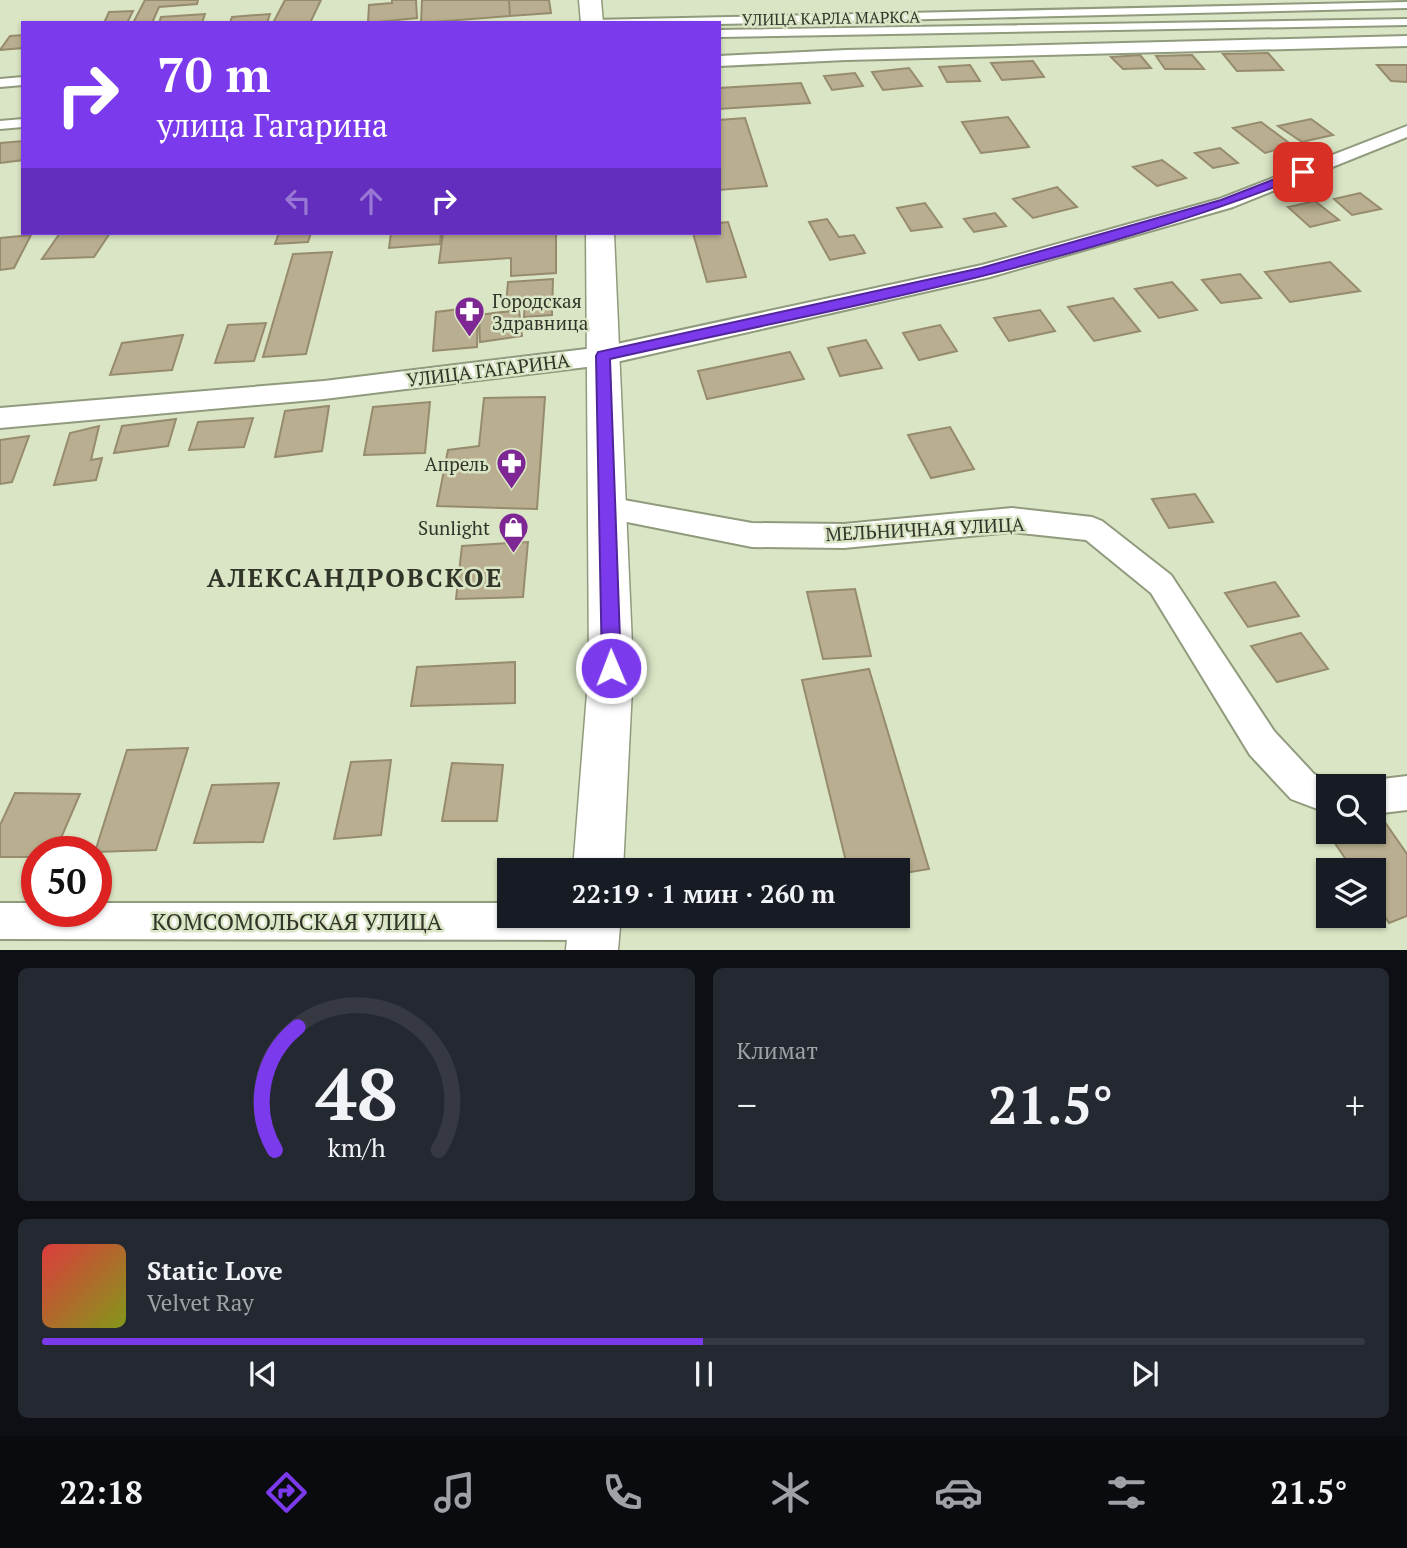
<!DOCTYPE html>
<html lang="ru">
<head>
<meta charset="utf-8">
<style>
  :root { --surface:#171b24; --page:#242831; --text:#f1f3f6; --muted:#9ea1a6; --line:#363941; --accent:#7c3aed }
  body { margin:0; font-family:"PT Serif",serif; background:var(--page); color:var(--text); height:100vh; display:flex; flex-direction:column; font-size:26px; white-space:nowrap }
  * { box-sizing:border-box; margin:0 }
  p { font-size:23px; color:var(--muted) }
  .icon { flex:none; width:38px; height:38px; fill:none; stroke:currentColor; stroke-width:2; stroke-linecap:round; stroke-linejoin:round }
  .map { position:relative; height:950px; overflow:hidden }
  .side { display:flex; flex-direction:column; gap:18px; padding:18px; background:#0d0f14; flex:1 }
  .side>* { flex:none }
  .banner { position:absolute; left:21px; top:21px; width:700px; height:214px; border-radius:0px; box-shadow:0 2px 5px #0004; background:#7c3aed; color:#fff; overflow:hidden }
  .fabs { position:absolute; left:1316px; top:774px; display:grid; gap:14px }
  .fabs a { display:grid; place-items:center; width:70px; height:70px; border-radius:0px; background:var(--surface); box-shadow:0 2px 5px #0004; font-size:35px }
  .speed { position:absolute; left:21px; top:836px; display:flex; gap:14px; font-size:35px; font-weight:700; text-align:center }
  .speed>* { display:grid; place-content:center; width:91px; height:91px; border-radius:50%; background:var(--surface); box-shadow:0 2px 5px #0004; line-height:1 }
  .speed .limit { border:10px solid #d22; background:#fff; color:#111 }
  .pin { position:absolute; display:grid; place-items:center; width:60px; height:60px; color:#fff; margin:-30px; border-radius:14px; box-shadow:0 4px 10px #0006 }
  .me { position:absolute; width:77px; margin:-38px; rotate:359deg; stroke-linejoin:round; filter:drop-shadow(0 0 5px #0008) }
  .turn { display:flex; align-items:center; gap:24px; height:147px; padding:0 21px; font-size:32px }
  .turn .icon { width:91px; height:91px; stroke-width:2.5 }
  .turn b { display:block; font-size:49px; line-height:60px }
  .lanes { display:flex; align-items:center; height:66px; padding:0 21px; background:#0003; justify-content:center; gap:35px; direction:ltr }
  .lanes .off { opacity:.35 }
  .big { font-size:52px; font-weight:700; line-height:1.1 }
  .side .widget { flex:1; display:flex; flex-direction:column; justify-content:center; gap:10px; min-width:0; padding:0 24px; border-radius:10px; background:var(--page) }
  .side .dial { align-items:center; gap:0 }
  .dial svg { height:182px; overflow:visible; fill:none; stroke:var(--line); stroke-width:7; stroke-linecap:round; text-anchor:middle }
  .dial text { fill:var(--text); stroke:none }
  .song { display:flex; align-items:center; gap:21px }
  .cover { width:84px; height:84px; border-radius:10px; background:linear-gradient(135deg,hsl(0 70% 55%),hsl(70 70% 35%)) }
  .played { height:7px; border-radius:4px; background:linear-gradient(90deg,var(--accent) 50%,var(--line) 50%) }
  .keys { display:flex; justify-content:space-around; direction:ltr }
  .heat { display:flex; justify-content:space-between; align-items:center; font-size:38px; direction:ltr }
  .side .tiles { flex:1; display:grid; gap:18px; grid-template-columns:1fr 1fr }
  .widget:last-child { grid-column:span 2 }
  .trip { position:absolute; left:497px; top:858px; width:413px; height:70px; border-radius:0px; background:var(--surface); box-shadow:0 2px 5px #0004; font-weight:700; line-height:70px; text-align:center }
  .dock { display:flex; height:112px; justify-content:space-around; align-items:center; background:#090b0e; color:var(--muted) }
  .dock .icon { width:49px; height:49px }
  .dock .selected { color:var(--accent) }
  .dock b { font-size:32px; color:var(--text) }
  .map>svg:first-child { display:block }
</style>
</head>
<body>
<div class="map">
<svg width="1407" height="950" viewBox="0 0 1407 950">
  <rect width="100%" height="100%" fill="#dae5c5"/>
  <!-- building -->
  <path fill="#b9ae8f" stroke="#968b6d" stroke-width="2" d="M 145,0 L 198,0 L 197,4 L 159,7 L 152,23 L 133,23 Z
    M 285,0 L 321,0 L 310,23 L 273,23 Z
    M 392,0 L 416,0 L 417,18 L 368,23 L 369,5 L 392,3 Z
    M 422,0 L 509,0 L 510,16 L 421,23 Z
    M 509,0 L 549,0 L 551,13 L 510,16 Z
    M 133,11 L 127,23 L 104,23 L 109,12 Z
    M 205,14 L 202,23 L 159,23 L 161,17 Z
    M 270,14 L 267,23 L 230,23 L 232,17 Z
    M 23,35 L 23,48 L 0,50 L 10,36 Z
    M 1268,53 L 1283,70 L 1237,71 L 1223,54 Z
    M 1140,55 L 1151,68 L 1123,69 L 1111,57 Z
    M 1192,55 L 1204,69 L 1165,69 L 1156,56 Z
    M 1033,61 L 1044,77 L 1002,80 L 991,63 Z
    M 970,65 L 980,81 L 947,82 L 939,67 Z
    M 1377,65 L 1407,65 L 1407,82 L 1391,81 Z
    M 909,68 L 922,86 L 883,90 L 872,72 Z
    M 855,73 L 863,86 L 832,90 L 824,76 Z
    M 801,83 L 810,103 L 719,109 L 719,88 Z
    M 1008,117 L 1029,147 L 981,153 L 962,122 Z
    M 745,118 L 767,186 L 719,190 L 719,120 Z
    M 1311,119 L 1333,135 L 1302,142 L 1278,126 Z
    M 1261,122 L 1292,145 L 1265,153 L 1233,128 Z
    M 23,141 L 23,160 L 0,163 L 0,143 Z
    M 1220,148 L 1238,163 L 1213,168 L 1195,153 Z
    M 1162,160 L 1186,178 L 1157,186 L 1133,167 Z
    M 1057,187 L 1077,207 L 1033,218 L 1013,199 Z
    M 1360,193 L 1381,209 L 1352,215 L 1334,199 Z
    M 1315,201 L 1339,220 L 1310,227 L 1288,207 Z
    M 925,203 L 942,227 L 911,231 L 897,208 Z
    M 995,213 L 1006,226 L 974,232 L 964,219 Z
    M 827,219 L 839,237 L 854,235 L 865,253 L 830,260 L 809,222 Z
    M 728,222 L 746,277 L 707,282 L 693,233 L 719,233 L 719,223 Z
    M 60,233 L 110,233 L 94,257 L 42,259 Z
    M 279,233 L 311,233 L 308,242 L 275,244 Z
    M 391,233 L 441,233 L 440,244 L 389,248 Z
    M 443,233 L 556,233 L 556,273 L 511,276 L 511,258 L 439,263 Z
    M 31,235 L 14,268 L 0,270 L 0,238 Z
    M 332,252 L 306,354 L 263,357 L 293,254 Z
    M 1330,262 L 1360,291 L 1290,302 L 1265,272 Z
    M 1240,274 L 1261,298 L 1221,303 L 1202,280 Z
    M 553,279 L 552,315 L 524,317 L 525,303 L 506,304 L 508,282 Z
    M 1172,282 L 1197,310 L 1159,318 L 1135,289 Z
    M 1113,298 L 1140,331 L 1094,341 L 1068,307 Z
    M 478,307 L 477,347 L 433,351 L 436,312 Z
    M 519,310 L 522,336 L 480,342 L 479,315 Z
    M 1040,310 L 1055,331 L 1009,341 L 994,318 Z
    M 266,323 L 254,361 L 215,363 L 228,325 Z
    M 940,325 L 957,351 L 919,360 L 903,333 Z
    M 183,335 L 172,370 L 110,375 L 122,343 Z
    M 866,340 L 882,368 L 840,376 L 828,348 Z
    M 790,352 L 804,379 L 707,399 L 698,371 Z
    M 545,397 L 537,509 L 437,506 L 448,450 L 479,446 L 484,398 Z
    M 430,402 L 425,453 L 364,455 L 373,407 Z
    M 329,406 L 322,451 L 275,457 L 285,411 Z
    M 253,418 L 244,447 L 189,450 L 198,422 Z
    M 176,419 L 168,446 L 114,453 L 122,426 Z
    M 99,426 L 91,460 L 102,458 L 96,480 L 54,485 L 70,433 Z
    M 950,427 L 974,469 L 931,478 L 908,435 Z
    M 29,436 L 12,482 L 0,484 L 0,440 Z
    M 1195,494 L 1213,522 L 1169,528 L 1152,499 Z
    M 528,542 L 523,597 L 456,599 L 462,546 Z
    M 1275,582 L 1299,616 L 1248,627 L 1225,593 Z
    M 855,589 L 871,656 L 823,659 L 807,592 Z
    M 1301,633 L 1328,669 L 1277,682 L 1251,646 Z
    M 515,662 L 515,703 L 411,706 L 417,667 Z
    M 869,669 L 929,869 L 898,874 L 898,870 L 848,870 L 802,680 Z
    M 188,748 L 156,850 L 95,852 L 127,750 Z
    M 391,760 L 381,835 L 334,839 L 351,762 Z
    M 452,763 L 503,765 L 497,821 L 442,821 Z
    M 279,783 L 263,842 L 194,843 L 212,785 Z
    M 15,793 L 80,794 L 55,852 L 37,852 L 37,857 L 0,857 L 0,825 Z
    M 1380,815 L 1407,854 L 1407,916 L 1389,923 L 1374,900 L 1374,870 L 1353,870 L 1326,830 L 1374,831 L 1374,817 Z"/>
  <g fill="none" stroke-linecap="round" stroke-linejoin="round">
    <defs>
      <path id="pedestrian" d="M 1407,2 L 1407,8 L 719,24 L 585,23 L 591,20 Z
        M 1407,19 L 1407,25 L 719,37 L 719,30 Z
        M 23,77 L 23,85 L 0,87 L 0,79 Z
        M 23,119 L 23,127 L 0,129 L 0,121 Z"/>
      <path id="minor" d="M 1407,36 L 1407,46 L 846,60 L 719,66 L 719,56 L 846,50 Z
        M 1407,126 L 1407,137 L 1233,207 L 990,277 L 603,365 L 324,399 L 0,428 L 0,408 L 324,381 L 603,347 L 982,265 L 1219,199 Z
        M 607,497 L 752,523 L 844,524 L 1012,508 L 1092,517 L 1102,521 L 1171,575 L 1274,731 L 1314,774 L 1341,786 L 1328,786 L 1328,813 L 1291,799 L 1250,755 L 1151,593 L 1086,540 L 1012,532 L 844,548 L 752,547 L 597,516 L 593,508 L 597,500 Z
        M 1407,776 L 1407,810 L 1374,814 L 1374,786 L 1362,785 L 1374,780 Z
        M 0,903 L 37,903 L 37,912 L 96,912 L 96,903 L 509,903 L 509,915 L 611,915 L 613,922 L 608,935 L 595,940 L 0,939 Z"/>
      <path id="secondary" d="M 579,0 L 601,0 L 603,23 L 581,23 Z
        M 586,233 L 614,233 L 633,668 L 623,870 L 573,870 L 589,668 Z
        M 569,915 L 621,915 L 618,950 L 566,950 Z"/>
    </defs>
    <!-- pedestrian casing -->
    <use href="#pedestrian" stroke="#909a7c" stroke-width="4"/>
    <!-- minor casing -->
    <use href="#minor" stroke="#909a7c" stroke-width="4"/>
    <!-- secondary casing -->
    <use href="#secondary" stroke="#909a7c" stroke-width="3"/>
    <!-- pedestrian -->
    <use href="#pedestrian" fill="#fff" fill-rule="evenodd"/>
    <!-- minor -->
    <use href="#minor" fill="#fff" fill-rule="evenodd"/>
    <!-- secondary -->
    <use href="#secondary" fill="#fff" fill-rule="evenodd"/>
  </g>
  <!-- route -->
  <path fill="#7c3aed" stroke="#51269a" stroke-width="2" d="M 1303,168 L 1309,172 L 1308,174 C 1084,264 844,307 610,359 L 621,668 L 618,674 L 611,677 L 605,674 L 602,668 L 596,356 L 598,352 L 981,268 L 1221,200 Z"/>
  <!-- icons -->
  <defs>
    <symbol id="pharmacy-pin" viewBox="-11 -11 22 30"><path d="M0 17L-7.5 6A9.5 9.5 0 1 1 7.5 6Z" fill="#7e2794" stroke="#dae5c5"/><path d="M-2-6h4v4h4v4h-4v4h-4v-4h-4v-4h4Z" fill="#fff"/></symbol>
    <symbol id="shop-pin" viewBox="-11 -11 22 30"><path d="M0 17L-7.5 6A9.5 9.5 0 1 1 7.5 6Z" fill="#7e2794" stroke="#dae5c5"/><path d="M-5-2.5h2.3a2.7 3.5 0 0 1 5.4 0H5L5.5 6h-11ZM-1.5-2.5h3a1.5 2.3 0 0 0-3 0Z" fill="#fff"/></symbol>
  </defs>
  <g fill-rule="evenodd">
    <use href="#pharmacy-pin" x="452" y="294" width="35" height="47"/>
    <use href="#pharmacy-pin" x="494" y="446" width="35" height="47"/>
    <use href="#shop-pin" x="496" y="510" width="35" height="47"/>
  </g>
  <g text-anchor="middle" stroke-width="5" stroke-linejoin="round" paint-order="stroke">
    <!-- far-street labels -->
    <g font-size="16" fill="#313529" stroke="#dae5c5">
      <text transform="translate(831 18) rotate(-1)" y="6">УЛИЦА КАРЛА МАРКСА</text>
    </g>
    <!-- poi labels -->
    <g font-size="19" fill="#313529" stroke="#dae5c5" text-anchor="end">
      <text x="492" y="308" text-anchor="start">Городская<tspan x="492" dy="22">Здравница</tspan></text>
      <text x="489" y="471">Апрель</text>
      <text x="490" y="535">Sunlight</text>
    </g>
    <!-- street labels -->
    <g font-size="19" fill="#313529" stroke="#dae5c5">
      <text transform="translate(488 370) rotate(-7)" y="7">УЛИЦА ГАГАРИНА</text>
      <text transform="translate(925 529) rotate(-3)" y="7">МЕЛЬНИЧНАЯ УЛИЦА</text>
    </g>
    <!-- near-street labels -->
    <g font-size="23" fill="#313529" stroke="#dae5c5">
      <text x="297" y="930">КОМСОМОЛЬСКАЯ УЛИЦА</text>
    </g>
    <!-- district labels -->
    <g font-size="26" font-weight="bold" letter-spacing="2" fill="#313529" stroke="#dae5c5">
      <text x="355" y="587">АЛЕКСАНДРОВСКОЕ</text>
    </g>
  </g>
</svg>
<div class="fabs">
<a><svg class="icon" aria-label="search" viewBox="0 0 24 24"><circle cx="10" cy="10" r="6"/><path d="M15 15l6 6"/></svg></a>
<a><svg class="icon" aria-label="layers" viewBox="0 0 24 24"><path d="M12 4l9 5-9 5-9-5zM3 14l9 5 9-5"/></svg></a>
</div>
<div class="speed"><div class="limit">50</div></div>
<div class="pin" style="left:1303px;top:172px;background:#d93025"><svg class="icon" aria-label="arrive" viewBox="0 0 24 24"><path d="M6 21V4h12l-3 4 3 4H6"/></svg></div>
<svg class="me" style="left:611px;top:668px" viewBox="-20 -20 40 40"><circle r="17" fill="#7c3aed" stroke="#fff" stroke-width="3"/><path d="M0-11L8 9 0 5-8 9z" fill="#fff"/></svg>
<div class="trip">22:19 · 1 мин · 260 m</div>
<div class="banner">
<div class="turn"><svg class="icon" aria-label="right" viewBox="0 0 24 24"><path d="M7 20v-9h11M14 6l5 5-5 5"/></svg><div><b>70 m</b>улица Гагарина</div></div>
<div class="lanes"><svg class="icon off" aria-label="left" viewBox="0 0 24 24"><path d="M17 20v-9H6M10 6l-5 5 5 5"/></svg><svg class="icon off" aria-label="ahead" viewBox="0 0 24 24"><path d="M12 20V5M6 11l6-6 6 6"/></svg><svg class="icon" aria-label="right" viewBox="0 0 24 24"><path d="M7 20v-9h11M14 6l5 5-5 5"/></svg></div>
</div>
</div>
<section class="side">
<div class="tiles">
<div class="widget dial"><svg viewBox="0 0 100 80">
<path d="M14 69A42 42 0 1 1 86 69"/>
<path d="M14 69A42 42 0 0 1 24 15" stroke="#7c3aed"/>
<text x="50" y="56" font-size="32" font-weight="700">48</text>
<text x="50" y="72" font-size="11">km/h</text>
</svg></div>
<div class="widget"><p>Климат</p>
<div class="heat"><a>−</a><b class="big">21.5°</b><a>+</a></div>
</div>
<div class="widget">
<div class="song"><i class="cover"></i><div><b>Static Love</b><p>Velvet Ray</p></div></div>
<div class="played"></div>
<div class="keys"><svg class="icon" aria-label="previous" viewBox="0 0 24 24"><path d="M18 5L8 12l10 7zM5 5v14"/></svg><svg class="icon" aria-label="pause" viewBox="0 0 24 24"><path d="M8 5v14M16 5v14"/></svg><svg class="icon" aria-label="next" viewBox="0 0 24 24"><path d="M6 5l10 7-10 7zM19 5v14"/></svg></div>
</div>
</div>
</section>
<nav class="dock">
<b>22:18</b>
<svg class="icon selected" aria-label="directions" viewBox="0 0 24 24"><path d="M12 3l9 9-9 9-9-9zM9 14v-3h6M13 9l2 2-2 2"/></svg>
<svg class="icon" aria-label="music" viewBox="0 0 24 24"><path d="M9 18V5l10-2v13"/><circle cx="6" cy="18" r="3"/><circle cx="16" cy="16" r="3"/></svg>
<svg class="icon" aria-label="phone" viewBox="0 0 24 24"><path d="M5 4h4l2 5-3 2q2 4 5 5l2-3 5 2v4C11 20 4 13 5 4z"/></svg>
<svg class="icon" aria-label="climate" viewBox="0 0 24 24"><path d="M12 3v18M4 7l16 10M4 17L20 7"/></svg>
<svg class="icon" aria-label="car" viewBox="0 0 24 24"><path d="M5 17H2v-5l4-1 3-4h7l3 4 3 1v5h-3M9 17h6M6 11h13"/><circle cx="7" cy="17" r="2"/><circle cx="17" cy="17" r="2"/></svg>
<svg class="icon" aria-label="filters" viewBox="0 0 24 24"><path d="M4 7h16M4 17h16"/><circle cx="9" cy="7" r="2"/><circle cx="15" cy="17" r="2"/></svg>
<b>21.5°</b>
</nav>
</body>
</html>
